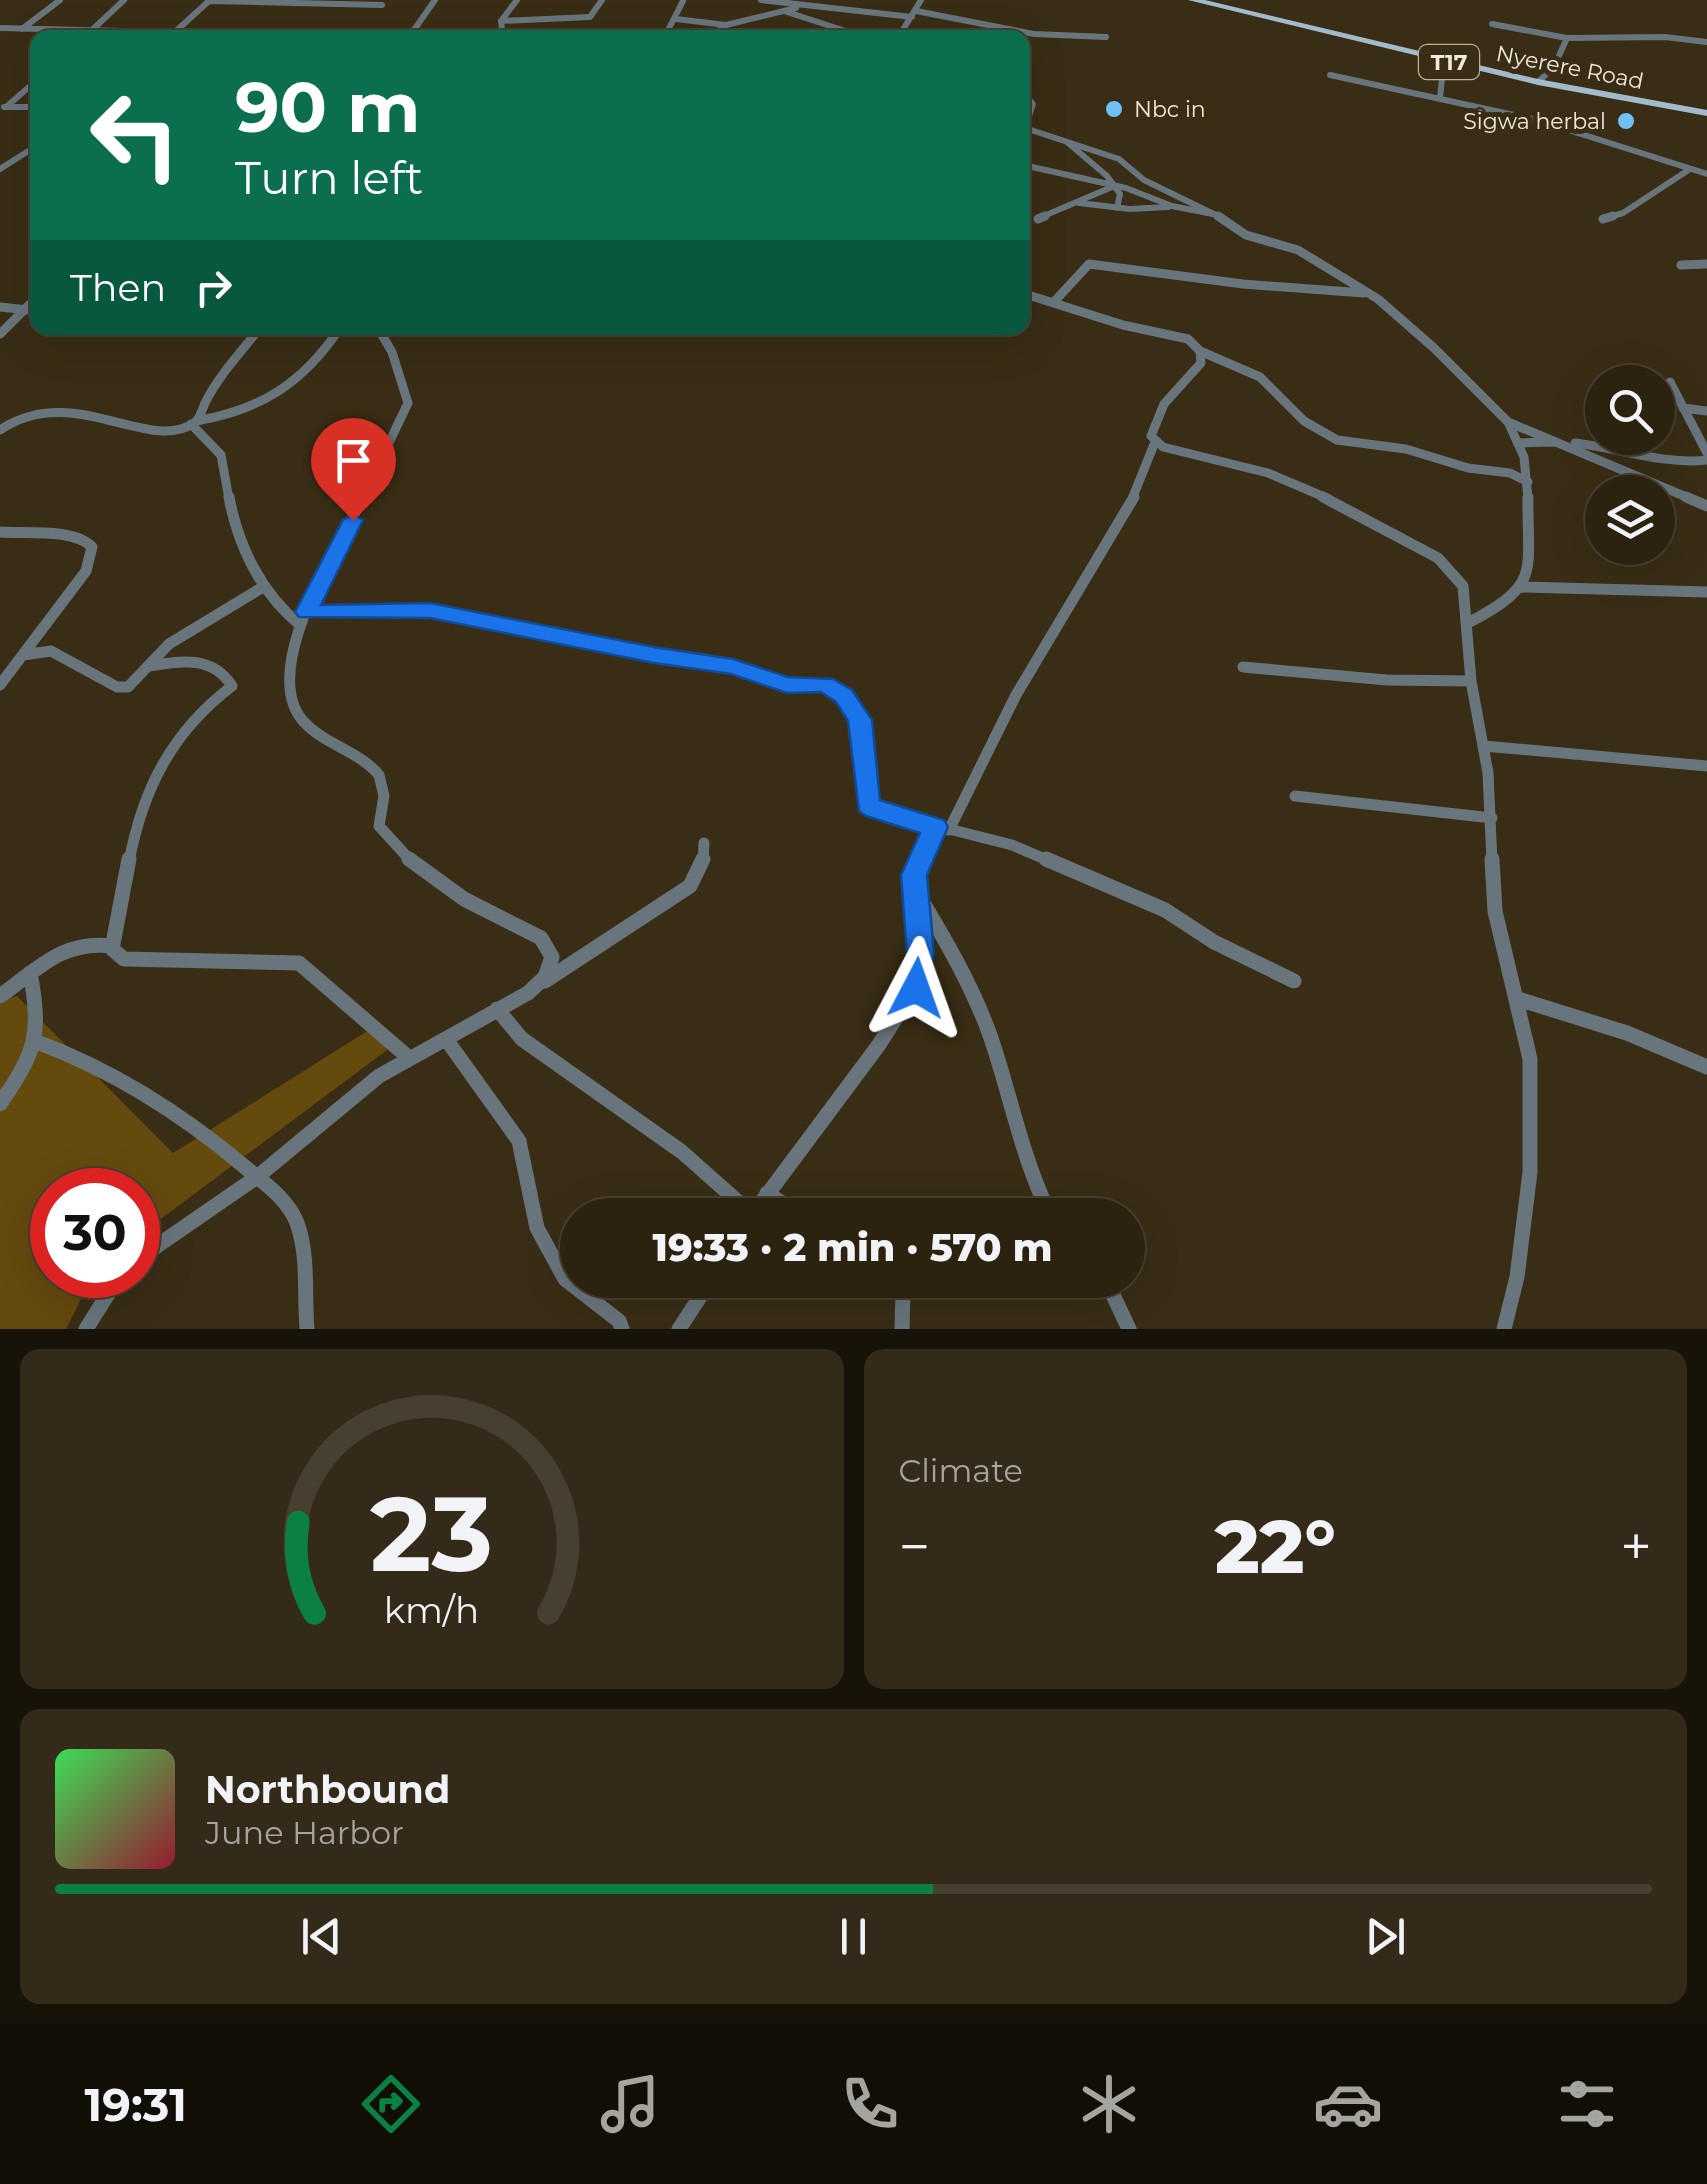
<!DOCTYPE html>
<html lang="en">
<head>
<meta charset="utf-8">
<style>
  :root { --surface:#2b2210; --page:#332a19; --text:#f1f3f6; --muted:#a6a49f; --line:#473f30; --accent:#0b8043 }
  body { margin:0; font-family:Montserrat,sans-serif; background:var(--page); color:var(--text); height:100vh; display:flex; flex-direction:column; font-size:38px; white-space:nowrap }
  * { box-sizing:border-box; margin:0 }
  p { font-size:32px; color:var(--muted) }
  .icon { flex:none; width:55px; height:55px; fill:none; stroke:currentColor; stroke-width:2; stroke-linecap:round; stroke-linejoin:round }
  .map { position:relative; height:1329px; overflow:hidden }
  .panel { display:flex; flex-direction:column; gap:20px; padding:20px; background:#181309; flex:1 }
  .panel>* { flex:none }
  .top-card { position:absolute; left:30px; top:30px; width:1000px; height:305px; border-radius:20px; box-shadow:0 10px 40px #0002,0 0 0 2px var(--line); background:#0b6e4f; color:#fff; overflow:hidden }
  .controls { position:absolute; left:1585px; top:365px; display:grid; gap:20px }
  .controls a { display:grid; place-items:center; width:90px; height:90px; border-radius:50%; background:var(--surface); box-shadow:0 10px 40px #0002,0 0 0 2px var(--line); font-size:50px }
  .speed { position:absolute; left:30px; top:1168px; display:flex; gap:20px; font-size:50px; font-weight:700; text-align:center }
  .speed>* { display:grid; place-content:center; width:130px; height:130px; border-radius:50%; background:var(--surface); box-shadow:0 10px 40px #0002,0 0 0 2px var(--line); line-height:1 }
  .speed .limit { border:15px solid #d22; background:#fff; color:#111 }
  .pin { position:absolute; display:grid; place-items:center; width:85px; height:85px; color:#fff; margin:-102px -42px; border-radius:50% 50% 50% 0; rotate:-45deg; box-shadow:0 0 10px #0007 }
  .pin .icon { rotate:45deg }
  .me { position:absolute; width:110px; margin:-55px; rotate:4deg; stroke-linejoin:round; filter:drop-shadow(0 0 8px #0008) }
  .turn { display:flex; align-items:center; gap:35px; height:210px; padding:0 40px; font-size:45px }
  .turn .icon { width:130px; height:130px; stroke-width:2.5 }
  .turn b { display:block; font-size:70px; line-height:85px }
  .then { display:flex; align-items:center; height:95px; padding:0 40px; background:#0003; gap:20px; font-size:38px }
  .big { font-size:75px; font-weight:800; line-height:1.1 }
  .panel .tile { flex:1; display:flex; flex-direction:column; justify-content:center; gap:15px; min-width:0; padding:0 35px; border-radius:20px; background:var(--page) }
  .panel .dial { align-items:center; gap:0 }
  .dial svg { height:260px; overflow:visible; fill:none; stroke:var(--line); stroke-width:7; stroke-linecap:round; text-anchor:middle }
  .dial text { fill:var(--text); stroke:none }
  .song { display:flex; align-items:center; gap:30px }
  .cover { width:120px; height:120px; border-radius:15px; background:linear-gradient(135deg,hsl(130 70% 55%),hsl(350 70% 35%)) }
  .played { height:10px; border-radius:5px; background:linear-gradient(90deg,var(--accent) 55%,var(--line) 55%) }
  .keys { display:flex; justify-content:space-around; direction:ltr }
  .heat { display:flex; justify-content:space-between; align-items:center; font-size:55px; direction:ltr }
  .panel .tiles { flex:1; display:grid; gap:20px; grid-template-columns:1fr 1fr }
  .tile:last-child { grid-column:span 2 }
  .trip { position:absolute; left:560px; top:1198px; width:585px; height:100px; border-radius:50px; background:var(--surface); box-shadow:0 10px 40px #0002,0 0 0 2px var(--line); font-weight:800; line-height:100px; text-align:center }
  .tab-bar { display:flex; height:160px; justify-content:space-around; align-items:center; background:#110e06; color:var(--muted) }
  .tab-bar .icon { width:70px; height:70px }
  .tab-bar .current { color:var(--accent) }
  .tab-bar b { font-size:45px; color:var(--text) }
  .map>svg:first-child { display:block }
</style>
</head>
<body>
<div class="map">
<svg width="1707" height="1329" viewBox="0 0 1707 1329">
  <rect width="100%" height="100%" fill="#392d15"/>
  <!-- green -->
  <path fill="#654a0e" d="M 17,996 L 173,1153 L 377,1025 L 395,1044 L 138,1236 L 138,1190 L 52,1190 L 52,1275 L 93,1275 L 66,1329 L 0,1329 L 0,1001 Z"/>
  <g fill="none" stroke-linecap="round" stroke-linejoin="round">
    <!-- street-far3 -->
    <path stroke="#69757d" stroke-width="6" d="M 761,0 L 912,17
      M 209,1 L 382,5
      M 784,11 L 867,38
      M 916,11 L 1034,34 L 1106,37
      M 676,19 L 726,25
      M 501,21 L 590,17 L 602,0
      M 1492,24 L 1567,38 L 1665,37 L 1707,42
      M 0,28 L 417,38
      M 22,29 L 60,0
      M 91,31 L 124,0
      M 176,31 L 210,0
      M 409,37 L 435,0
      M 503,38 L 501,21 L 517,0
      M 664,38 L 683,1
      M 706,38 L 726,25 L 796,8
      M 898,38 L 921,0
      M 1330,75 L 1537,120 L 1707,174
      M 1538,82 L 1554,67 L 1567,38
      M 1022,92 L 1033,104 L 1025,128 L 1119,159 L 1144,180 L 1222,218
      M 1440,98 L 1442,79 L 1457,64
      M 4,107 L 38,107
      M 6,107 L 38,79
      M 1067,142 L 1107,176 L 1120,194 L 1117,208
      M 1023,165 L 1126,188 L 1172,206 L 1213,214
      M 0,169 L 38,145
      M 1079,203 L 1130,209 L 1168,207
      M 1039,218 L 1112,187
      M 1605,218 L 1623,213 L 1690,169"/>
    <!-- street-far2 -->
    <path stroke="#69757d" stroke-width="9" d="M 1218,216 L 1246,235 L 1298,250 L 1378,299 L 1434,348 L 1508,422 L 1524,457 L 1528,499
      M 1038,219 L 1045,216
      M 1603,219 L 1613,216
      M 1681,265 L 1707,264
      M 1022,293 L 1123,325 L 1188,339 L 1200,351 L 1201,363 L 1164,404 L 1151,436 L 1163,447 L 1268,473 L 1329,499
      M 1053,303 L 1089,264 L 1243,284 L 1364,293
      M 0,307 L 38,311
      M 0,334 L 38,296
      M 1200,351 L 1260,377 L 1304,421 L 1337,440 L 1406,449 L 1468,468 L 1510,473 L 1528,482
      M 1670,382 L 1707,453
      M 1683,408 L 1707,411
      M 196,421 C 261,410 303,383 340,328
      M 1508,422 L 1691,499
      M 191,424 L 221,455 L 229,499
      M 0,430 C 73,381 148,454 194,423 C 200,419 202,410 205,403 C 219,375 241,352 260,328
      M 1519,443 L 1556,442
      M 1575,443 C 1619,448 1664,465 1707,460
      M 362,499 L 408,403 L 392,352 L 378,328
      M 1132,499 L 1155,442"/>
    <!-- street-far1 -->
    <path stroke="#69757d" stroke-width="11" d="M 229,497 C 238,546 261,593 300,625
      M 363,497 C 338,548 257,671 304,722 C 325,745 359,751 379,775 L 384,796 L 379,826 L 412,862
      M 1323,497 L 1438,558 L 1463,586 L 1471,681 L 1488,773 L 1492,862
      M 1686,497 L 1707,506
      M 0,532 C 25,534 74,528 92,547 L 86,571 L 0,685
      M 1521,587 L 1707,592
      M 306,612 L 430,611 L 733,667 L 787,685 L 832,686 C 881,727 847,765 874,810 L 1012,845 L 1052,862
      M 1468,623 C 1542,584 1527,574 1528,497
      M 23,655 L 51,651 L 117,687 L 128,687 L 169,644 L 263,587
      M 1243,667 L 1387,680 L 1471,681
      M 1484,746 L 1707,766
      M 1295,796 L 1492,818
      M 949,830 L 1016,695 L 1134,497
      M 129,862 C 143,788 172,732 232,686 C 212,655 181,661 149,666
      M 703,862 L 704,843
      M 920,862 L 935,827"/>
    <!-- street -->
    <path stroke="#69757d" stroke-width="15" d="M 129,859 L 112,949 L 124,959 L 299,963 L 408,1057
      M 1046,859 L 1165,910 L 1214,942 L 1294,981
      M 1492,859 L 1495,911 L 1530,1059 L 1530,1172 L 1517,1277 L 1504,1329
      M 917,893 C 945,939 973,987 991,1038 C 1011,1097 1022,1158 1050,1215
      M 545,981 L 690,886 L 703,859
      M 0,996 C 38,969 62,940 112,946
      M 1518,999 L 1627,1033 L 1707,1067
      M 497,1009 L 522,1039 L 682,1152 L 753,1215
      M 446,1039 L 519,1141 L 537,1228 L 565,1279 L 619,1321 L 622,1329
      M 37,1042 C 115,1071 182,1114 245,1167 C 264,1183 288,1199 297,1223 C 309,1256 304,1294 307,1329
      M 0,1104 C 35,1053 42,1035 30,973
      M 767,1193 L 800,1215
      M 752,1215 L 878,1046 L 916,987 L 920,954 L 914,875 L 921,859
      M 138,1259 L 257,1177 L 379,1076 L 528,993 L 545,977 L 552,957 L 541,938 L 464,899 L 409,859
      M 892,1280 L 903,1293 L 902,1329
      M 1106,1280 L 1129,1329
      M 86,1329 L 120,1275
      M 679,1329 L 711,1280"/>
    <!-- primary -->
    <path fill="#a2bacb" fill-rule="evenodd" d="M 1188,0 L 1205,0 L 1538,79 L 1707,110 L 1707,116 L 1538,85 Z"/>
  </g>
  <!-- route -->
  <path fill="#1a73e8" stroke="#114b97" stroke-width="2.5" d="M 353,514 L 363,520 L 321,605 L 430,603 L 654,647 L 733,659 L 788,677 L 833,679 L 852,690 L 872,720 L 880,800 L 944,820 L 948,827 L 927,875 L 934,954 L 925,996 L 916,999 L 906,996 L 902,988 L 907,954 L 901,875 L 920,833 L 866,816 L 859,811 L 848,721 L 836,702 L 821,692 L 787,693 L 731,674 L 654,663 L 430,618 L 299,617 L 295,612 L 343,520 Z"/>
  <!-- markers -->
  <g fill="#70c1f4" stroke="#392d15" stroke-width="4">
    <circle cx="1114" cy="109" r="10"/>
    <circle cx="1626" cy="121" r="10"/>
  </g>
  <g text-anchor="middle" stroke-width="10" stroke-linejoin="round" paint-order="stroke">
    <!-- shield labels -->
    <rect fill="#392d15" stroke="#bab1a0" stroke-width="2.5" x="1419" y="45" width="60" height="34" rx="8"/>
    <g font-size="22" font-weight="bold" fill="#f1e9db">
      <text x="1449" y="70">T17</text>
    </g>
    <!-- far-street labels -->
    <g font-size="22" fill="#f1e9db" stroke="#392d15">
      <text transform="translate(1570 67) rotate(11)" y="8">Nyerere Road</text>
    </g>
    <!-- far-poi labels -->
    <g font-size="22" fill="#f1e9db" stroke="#392d15" text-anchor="start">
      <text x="1134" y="117">Nbc in</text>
      <text x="1606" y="129" text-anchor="end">Sigwa herbal</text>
    </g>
  </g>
</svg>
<div class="controls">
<a><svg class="icon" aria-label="search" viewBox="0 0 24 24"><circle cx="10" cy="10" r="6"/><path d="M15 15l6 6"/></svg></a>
<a><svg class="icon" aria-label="layers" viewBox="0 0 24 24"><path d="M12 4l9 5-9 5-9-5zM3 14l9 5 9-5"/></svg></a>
</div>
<div class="speed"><div class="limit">30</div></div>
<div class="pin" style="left:353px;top:520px;background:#d93025"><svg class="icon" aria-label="arrive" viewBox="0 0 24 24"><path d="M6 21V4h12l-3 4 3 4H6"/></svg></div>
<svg class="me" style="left:916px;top:988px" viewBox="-20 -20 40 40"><path d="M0-17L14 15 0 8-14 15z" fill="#1a73e8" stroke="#fff" stroke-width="4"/></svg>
<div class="trip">19:33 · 2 min · 570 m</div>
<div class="top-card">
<div class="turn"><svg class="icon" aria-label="left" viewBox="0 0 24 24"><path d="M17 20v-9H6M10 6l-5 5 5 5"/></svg><div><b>90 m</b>Turn left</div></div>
<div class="then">Then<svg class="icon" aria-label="right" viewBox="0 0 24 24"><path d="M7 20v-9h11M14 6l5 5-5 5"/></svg></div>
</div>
</div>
<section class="panel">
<div class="tiles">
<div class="tile dial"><svg viewBox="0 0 100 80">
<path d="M14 69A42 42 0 1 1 86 69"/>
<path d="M14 69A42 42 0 0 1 9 41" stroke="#0b8043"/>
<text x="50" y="56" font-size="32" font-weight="700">23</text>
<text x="50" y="72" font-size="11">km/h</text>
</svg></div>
<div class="tile"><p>Climate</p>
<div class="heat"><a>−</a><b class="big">22°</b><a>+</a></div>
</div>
<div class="tile">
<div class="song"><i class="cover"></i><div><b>Northbound</b><p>June Harbor</p></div></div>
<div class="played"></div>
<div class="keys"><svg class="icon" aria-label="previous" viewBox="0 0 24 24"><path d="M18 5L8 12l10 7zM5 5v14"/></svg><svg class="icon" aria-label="pause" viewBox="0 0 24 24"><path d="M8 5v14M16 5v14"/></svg><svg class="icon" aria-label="next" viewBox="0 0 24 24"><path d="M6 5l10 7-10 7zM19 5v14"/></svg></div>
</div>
</div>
</section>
<nav class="tab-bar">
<b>19:31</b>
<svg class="icon current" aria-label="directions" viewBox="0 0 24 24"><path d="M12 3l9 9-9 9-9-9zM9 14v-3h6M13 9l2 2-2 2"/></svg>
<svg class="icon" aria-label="music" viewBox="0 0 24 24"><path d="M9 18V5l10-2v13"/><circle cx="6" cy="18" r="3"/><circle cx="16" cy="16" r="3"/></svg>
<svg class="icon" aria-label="phone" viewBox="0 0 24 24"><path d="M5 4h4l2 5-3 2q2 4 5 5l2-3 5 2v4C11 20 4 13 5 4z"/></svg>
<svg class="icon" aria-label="climate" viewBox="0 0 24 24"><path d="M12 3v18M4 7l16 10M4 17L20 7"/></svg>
<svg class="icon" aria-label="car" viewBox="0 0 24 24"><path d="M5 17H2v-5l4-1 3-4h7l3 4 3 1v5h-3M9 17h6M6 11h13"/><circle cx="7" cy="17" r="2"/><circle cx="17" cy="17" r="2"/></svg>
<svg class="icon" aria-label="filters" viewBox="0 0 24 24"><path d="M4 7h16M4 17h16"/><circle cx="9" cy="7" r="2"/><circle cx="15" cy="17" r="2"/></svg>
</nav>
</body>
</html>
